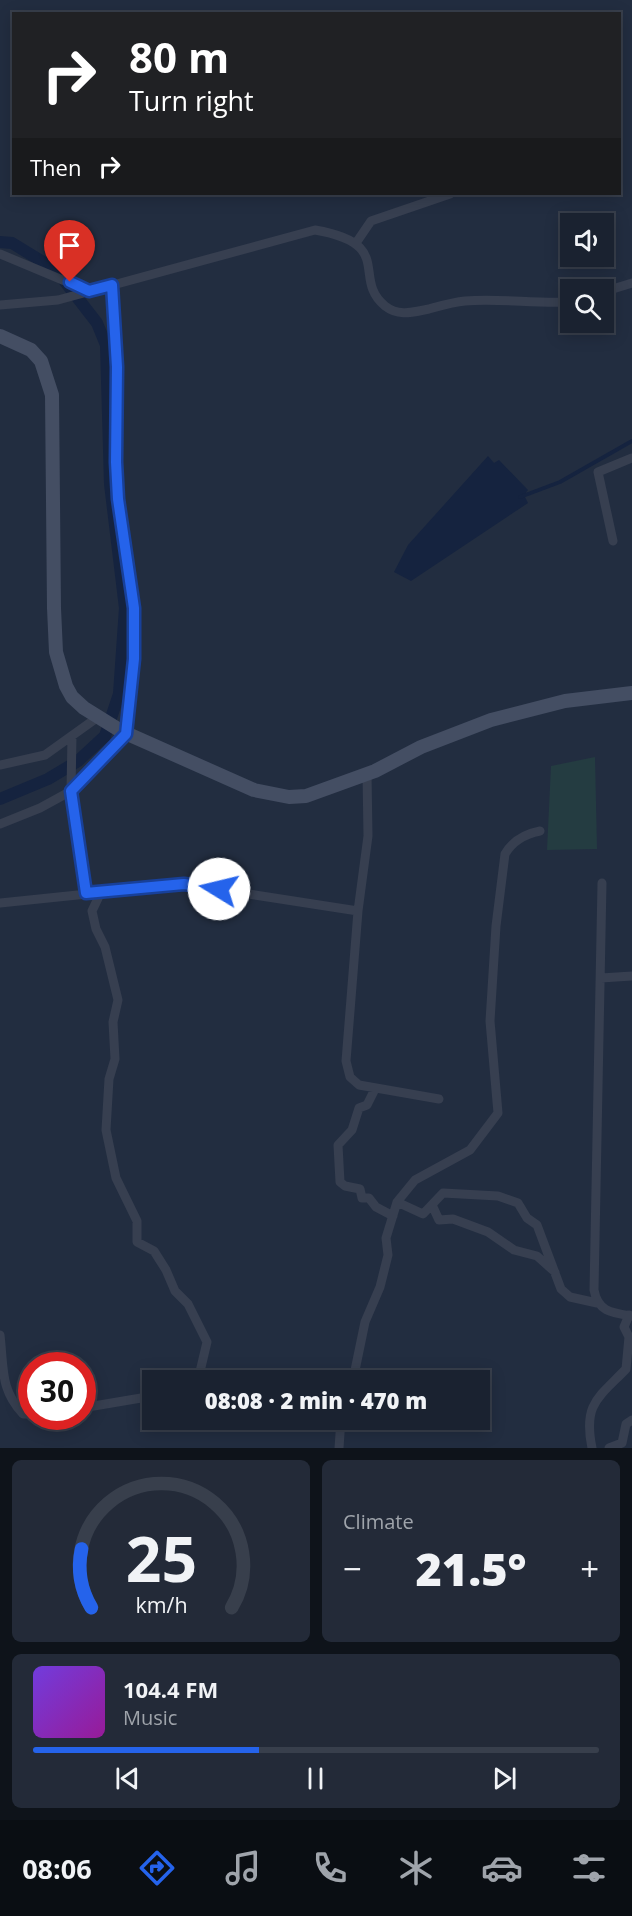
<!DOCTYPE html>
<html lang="en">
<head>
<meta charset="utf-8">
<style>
  :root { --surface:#1a2230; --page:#232a38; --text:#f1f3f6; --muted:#9fa4ab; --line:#383f4c; --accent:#2563eb }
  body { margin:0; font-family:"Open Sans",sans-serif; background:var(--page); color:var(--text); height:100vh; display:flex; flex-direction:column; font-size:22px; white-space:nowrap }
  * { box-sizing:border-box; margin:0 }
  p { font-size:20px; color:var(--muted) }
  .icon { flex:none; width:33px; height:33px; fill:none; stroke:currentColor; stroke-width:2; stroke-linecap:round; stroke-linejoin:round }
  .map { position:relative; height:1448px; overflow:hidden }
  .sheet { display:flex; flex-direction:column; gap:12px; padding:12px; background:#0e131a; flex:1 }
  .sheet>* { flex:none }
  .hud { position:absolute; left:12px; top:12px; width:609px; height:183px; border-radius:0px; box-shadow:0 3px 15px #0003,0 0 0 2px var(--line); background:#202124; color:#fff; overflow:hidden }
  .fabs { position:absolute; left:560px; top:213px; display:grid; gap:12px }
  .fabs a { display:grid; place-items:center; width:54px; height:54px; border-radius:0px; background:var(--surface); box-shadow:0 3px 15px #0003,0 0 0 2px var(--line); font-size:30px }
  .speed { position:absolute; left:18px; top:1352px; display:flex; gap:12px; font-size:30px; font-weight:700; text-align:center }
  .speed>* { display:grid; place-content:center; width:78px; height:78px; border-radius:50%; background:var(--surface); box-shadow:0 3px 15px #0003,0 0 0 2px var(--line); line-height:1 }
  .speed .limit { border:9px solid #d22; background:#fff; color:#111 }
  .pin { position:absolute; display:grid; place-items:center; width:51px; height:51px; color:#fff; margin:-62px -26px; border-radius:50% 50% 50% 0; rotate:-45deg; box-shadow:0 0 6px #0007 }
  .pin .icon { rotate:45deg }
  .me { position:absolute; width:66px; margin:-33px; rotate:279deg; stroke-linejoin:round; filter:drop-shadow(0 0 4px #0008) }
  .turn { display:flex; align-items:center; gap:21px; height:126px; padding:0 18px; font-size:27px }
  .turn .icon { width:78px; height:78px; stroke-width:2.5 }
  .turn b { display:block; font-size:42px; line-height:51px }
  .then { display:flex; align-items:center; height:57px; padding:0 18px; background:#0003; gap:12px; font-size:22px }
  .big { font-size:45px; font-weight:800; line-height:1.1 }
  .sheet .widget { flex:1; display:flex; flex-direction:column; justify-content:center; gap:9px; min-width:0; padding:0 21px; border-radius:9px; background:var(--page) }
  .sheet .dial { align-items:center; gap:0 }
  .dial svg { height:156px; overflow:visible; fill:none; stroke:var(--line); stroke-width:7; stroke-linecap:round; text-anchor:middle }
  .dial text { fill:var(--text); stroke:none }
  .song { display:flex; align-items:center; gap:18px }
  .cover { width:72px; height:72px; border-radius:9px; background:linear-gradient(135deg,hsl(260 70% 55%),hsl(300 70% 35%)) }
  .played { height:6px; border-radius:3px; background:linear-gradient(90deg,var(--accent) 40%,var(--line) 40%) }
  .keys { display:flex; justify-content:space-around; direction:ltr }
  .heat { display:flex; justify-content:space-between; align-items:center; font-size:33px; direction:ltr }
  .sheet .tiles { flex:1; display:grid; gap:12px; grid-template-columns:1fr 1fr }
  .widget:last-child { grid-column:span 2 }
  .trip { position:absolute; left:142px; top:1370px; width:348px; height:60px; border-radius:0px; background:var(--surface); box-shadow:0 3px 15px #0003,0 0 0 2px var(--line); font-weight:800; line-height:60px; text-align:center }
  .dock { display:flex; height:96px; justify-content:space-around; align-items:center; background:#0a0e13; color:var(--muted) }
  .dock .icon { width:42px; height:42px }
  .dock .on { color:var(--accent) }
  .dock b { font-size:27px; color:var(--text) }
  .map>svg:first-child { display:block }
</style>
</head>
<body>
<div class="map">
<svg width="632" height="1448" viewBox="0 0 632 1448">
  <rect width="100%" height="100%" fill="#222d40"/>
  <!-- green -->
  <path fill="#243c41" d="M 595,757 L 597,849 L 547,850 L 551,766 Z"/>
  <!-- water -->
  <path fill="#15233f" d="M 488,456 L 494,463 L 499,460 L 528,490 L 524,495 L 528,503 L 411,581 L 394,572 L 408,545 Z"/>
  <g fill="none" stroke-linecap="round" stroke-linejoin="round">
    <!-- stream -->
    <path stroke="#15233f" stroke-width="4" d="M 520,497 L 560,482 L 632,441"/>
    <!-- canal -->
    <path stroke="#15233f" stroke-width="12" d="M 0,242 L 12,243 L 56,270 L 97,323 L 106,345 L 110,484 L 125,608 L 119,694 L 105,736 L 78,761 L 48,779 L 0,799"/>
    <!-- street -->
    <path stroke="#373f50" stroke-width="9" d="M 356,243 L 371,221 L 450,194
      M 0,254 L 89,291
      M 603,292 L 632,283
      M 0,305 L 58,300 L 315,230 C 396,244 351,278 385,306 C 399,317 413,312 429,309 C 440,306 453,302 465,301 C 500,298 535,304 570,302
      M 613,541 L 598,472 L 632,458
      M 72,736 L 71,791 L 86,893
      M 0,765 L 45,755 L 98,717
      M 367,774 L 368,836 L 358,911 L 346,1061 L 350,1077 L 359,1085 L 439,1099
      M 0,824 L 40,808 L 71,791 L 126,733 L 136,630 L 118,499 L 114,435 L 117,367 L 112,284
      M 602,883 L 594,1290 C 598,1312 612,1313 632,1316
      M 101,892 L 92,911 L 96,929 L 105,947 L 118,1000 L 113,1022 L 115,1059 L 109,1079 L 106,1130 L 116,1178 L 137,1221 L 137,1242 L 154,1251 L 166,1270 L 175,1291 L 188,1304 L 207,1342 L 198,1380
      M 0,903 L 184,884 L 358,911
      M 601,978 L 632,976
      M 375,1089 L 367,1105 L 359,1108 L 352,1130 L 338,1145 L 340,1182 L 345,1186 L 360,1189 L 362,1198 L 369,1198 L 376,1207 L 393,1216
      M 397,1202 L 423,1214 L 443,1193 L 498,1196 L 518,1203 L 527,1218 L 537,1225 L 561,1289 L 570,1297 L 597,1303
      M 432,1205 L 439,1220 L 453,1219 L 488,1232 L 514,1250 L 537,1256 L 555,1272
      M 0,1335 C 4,1369 0,1389 23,1414 L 32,1414
      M 353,1380 L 365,1322 L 380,1287 L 388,1255 L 386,1238 L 397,1202 L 415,1180 L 470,1150 L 498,1113 L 490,1021 L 496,926 L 505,854 C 513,840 525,834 540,831
      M 82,1408 L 153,1396
      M 339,1448 L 341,1419
      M 592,1448 C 583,1404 598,1398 626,1369 L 629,1337 L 624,1327 L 629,1315
      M 609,1448 L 622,1443 L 626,1424 L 632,1420"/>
    <!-- secondary -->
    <path stroke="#444e63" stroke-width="14" d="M 0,336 L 31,350 L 41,361 L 52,395 L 54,608 L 56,652 L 66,686 L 72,697 L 84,708 L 121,731 L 254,790 L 289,797 L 306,796 L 375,771 L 421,747 L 491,720 L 565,701 L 632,693"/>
  </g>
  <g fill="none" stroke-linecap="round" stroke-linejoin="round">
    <defs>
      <path id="route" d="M 70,282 L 89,291 L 112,285 L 117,367 L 116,462 L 118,499 L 134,608 L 134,659 L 126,734 L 71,791 L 86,893 L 184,884 L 219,889"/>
    </defs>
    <!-- route casing -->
    <use href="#route" stroke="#184099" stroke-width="15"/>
    <!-- route -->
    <use href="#route" stroke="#2563eb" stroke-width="10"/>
  </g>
</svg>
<div class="fabs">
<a><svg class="icon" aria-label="sound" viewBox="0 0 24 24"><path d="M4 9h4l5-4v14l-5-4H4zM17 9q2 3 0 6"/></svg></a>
<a><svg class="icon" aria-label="search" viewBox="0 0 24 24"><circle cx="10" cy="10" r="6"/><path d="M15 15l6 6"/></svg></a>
</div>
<div class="speed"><div class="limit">30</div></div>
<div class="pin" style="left:70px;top:282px;background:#d93025"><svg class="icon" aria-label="arrive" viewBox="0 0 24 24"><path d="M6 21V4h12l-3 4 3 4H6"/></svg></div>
<svg class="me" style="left:219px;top:889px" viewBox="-20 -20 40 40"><circle r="19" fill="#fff"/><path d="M0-13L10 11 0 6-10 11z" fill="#2563eb"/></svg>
<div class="trip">08:08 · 2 min · 470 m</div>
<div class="hud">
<div class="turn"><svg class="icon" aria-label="right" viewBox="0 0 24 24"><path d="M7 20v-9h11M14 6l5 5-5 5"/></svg><div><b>80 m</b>Turn right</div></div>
<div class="then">Then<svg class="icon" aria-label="right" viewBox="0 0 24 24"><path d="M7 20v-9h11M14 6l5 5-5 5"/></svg></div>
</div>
</div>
<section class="sheet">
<div class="tiles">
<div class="widget dial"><svg viewBox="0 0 100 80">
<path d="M14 69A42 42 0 1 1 86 69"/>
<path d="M14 69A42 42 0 0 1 9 39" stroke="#2563eb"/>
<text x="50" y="56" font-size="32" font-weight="700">25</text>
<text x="50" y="72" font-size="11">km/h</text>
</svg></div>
<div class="widget"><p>Climate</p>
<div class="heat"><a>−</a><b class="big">21.5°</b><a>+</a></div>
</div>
<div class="widget">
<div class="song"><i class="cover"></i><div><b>104.4 FM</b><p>Music</p></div></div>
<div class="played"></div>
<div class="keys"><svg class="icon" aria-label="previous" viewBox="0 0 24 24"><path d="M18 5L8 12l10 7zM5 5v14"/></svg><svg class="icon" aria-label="pause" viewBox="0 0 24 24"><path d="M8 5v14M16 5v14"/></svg><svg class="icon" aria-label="next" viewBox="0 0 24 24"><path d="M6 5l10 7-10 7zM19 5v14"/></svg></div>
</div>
</div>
</section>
<nav class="dock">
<b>08:06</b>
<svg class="icon on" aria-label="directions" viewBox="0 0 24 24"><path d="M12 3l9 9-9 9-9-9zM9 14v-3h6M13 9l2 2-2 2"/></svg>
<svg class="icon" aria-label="music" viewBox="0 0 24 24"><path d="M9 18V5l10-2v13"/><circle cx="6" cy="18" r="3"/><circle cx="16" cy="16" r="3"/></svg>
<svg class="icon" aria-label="phone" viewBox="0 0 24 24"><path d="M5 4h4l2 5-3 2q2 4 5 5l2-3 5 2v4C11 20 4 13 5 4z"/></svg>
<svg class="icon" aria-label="climate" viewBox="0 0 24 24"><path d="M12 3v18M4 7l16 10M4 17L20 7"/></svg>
<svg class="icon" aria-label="car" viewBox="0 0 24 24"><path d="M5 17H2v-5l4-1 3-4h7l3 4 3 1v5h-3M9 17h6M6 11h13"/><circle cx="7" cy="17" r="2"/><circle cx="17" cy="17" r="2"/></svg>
<svg class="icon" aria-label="filters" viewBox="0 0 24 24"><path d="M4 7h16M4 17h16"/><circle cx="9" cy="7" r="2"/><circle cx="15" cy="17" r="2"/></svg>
</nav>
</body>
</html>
